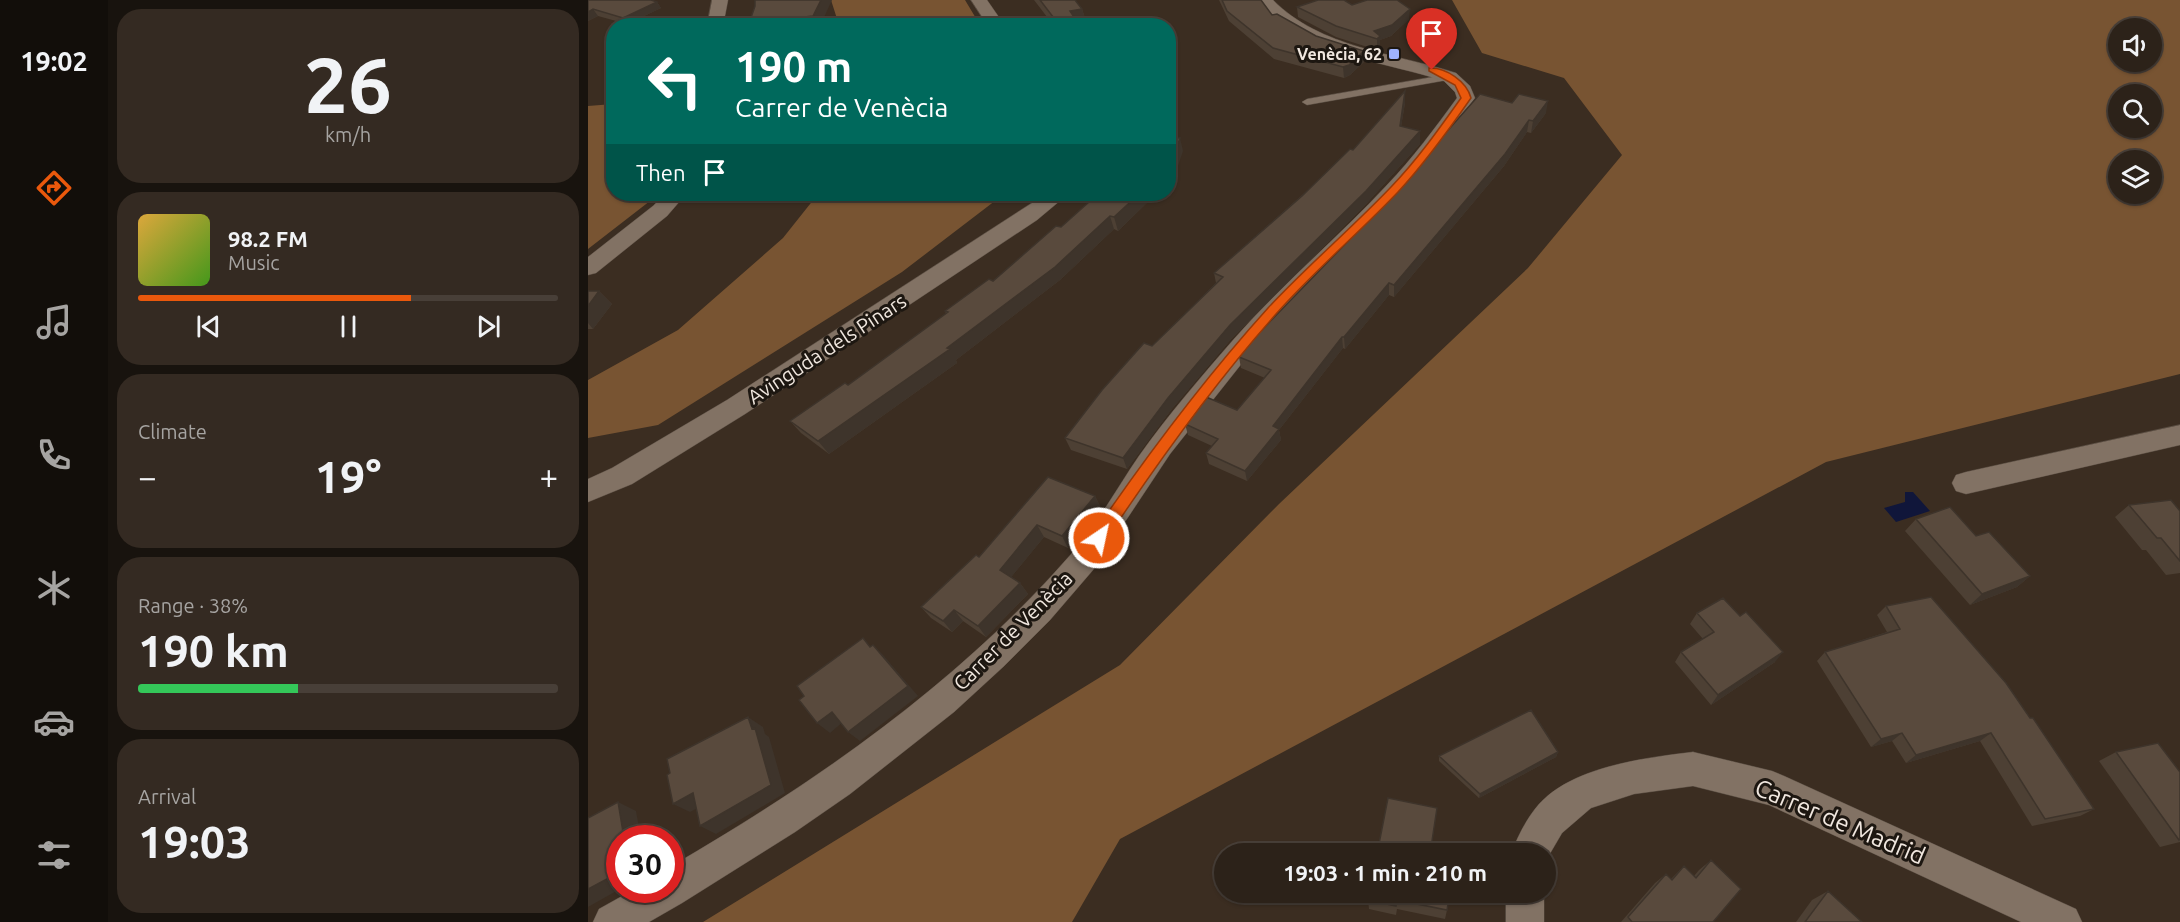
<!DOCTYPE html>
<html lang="en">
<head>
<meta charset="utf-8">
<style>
  :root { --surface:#2c2219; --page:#342a22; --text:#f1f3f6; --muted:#a6a4a2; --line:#483f38; --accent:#ea580c }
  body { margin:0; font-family:Ubuntu,sans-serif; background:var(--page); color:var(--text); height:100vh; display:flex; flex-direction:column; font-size:22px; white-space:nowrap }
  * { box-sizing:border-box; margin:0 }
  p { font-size:20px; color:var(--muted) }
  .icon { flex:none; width:33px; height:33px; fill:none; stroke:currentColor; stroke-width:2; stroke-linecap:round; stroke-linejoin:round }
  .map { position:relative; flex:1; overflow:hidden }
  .details { display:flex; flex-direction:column; gap:9px; padding:9px; background:#18130e; width:480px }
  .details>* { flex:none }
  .guide { position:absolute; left:18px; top:18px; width:570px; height:183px; border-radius:24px; box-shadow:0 2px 4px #0004,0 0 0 2px var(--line); background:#00695c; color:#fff; overflow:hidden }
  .fabs { position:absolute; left:1520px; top:18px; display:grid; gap:12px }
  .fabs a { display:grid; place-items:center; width:54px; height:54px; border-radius:50%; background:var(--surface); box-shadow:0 2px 4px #0004,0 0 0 2px var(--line); font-size:30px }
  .speed { position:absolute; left:18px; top:825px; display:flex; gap:12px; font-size:30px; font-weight:700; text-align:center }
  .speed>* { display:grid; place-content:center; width:78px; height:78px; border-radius:50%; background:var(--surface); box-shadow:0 2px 4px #0004,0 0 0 2px var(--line); line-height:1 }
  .speed .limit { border:9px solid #d22; background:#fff; color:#111 }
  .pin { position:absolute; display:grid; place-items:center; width:51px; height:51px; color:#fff; margin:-62px -26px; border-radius:50% 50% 50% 0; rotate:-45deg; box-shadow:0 0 6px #0007 }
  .pin .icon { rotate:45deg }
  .me { position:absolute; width:66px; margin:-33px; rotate:34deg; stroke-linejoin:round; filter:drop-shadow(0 0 4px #0008) }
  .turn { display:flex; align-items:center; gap:21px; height:126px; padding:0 30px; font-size:27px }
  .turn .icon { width:78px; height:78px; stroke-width:2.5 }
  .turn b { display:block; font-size:42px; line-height:51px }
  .then { display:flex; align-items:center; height:57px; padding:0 30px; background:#0003; gap:12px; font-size:22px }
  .big { font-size:45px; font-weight:600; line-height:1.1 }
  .details .widget { flex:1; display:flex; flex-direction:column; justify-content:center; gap:9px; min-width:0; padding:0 21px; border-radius:24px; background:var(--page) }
  .details .dial { align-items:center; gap:0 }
  .dial b { font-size:78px; line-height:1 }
  .song { display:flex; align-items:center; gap:18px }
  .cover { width:72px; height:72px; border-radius:9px; background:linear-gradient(135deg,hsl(40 70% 55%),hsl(100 70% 35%)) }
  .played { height:6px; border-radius:3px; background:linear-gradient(90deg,var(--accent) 65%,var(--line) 65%) }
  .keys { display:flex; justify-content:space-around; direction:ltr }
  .heat { display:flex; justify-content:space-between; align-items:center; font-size:33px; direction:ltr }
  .charge { height:9px; border-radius:4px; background:linear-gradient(90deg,#34c759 38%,var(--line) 0) }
  .trip { position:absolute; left:626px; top:843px; width:342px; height:60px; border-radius:30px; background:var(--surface); box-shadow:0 2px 4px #0004,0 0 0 2px var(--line); font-weight:600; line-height:60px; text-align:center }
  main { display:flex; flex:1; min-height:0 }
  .tabs { display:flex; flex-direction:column; width:108px; justify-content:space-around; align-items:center; background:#120e0a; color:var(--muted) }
  .tabs .icon { width:42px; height:42px }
  .tabs .current { color:var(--accent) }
  .tabs b { font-size:27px; color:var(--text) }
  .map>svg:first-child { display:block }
</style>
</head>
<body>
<main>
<nav class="tabs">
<b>19:02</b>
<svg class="icon current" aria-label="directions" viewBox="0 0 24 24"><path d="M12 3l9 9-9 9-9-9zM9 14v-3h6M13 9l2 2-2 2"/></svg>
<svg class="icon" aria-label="music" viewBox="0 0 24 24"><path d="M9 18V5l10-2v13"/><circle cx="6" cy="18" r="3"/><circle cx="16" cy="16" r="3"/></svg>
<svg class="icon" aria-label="phone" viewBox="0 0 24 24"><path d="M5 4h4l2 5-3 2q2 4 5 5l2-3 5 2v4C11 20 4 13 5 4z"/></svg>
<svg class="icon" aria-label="climate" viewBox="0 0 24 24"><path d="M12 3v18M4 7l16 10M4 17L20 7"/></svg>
<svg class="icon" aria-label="car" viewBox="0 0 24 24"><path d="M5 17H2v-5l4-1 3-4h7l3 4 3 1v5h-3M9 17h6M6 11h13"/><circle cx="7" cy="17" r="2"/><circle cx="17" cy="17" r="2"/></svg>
<svg class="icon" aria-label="filters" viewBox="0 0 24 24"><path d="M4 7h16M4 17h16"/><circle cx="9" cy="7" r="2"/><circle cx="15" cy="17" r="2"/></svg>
</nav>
<section class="details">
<div class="widget dial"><b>26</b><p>km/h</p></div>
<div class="widget">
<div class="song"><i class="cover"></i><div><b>98.2 FM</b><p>Music</p></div></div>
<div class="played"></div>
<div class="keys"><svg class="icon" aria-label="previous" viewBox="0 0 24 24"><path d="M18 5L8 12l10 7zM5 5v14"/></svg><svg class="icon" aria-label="pause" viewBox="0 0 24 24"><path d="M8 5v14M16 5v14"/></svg><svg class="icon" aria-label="next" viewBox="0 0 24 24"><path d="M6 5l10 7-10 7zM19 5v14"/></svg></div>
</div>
<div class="widget"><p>Climate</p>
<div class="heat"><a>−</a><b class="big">19°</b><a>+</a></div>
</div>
<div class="widget"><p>Range · 38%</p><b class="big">190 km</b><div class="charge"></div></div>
<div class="widget"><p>Arrival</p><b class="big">19:03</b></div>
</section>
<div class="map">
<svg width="1592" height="922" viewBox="0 0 1592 922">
  <rect width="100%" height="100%" fill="#3b2d21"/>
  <!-- forest -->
  <path fill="#785432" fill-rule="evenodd" d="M 243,0 L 377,0 L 392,25 L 251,25 Z
    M 864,0 L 1592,0 L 1592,374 L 1238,462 L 532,839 L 484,922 L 115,922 L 532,665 L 691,504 L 940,268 L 1034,155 L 976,78 L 894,53 ZM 1530,28 L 1563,28 L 1563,62 L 1530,62 ZM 1530,94 L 1563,94 L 1563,128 L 1530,128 ZM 1530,160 L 1563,160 L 1563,194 L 1530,194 Z
    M 25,104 L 26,194 L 71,194 L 0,249 L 0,106 Z
    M 230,194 L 416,194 L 314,272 L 70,425 L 0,438 L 0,380 L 90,330 L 195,238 Z"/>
  <!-- water -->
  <path fill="#10163a" d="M 1317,492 L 1325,492 L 1342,511 L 1308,522 L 1296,508 L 1317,502 Z"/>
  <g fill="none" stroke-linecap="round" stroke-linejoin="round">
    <defs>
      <path id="lane" d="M 862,74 L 865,75 L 865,79 L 719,105 L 714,102 L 719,99 Z"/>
      <path id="street" d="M 124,0 L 140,0 L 135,26 L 119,26 Z
        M 383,0 L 399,0 L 417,26 L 400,26 Z
        M 668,0 L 685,0 C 732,48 807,53 868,73 L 882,86 L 887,98 L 825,182 L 666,348 L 582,454 L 505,570 L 462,620 L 415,667 L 366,712 L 262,794 L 207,832 L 94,903 L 61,922 L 5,922 L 11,909 L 45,890 L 82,890 L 82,867 C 230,781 372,682 485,552 C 510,523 529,488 551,456 C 580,415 613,377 646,339 C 694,284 750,238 799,185 C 825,158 847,128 869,98 L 867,92 L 856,81 C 797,61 707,54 668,0 Z
        M 77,194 L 98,194 L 79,216 L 8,273 L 0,275 L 0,257 L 65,206 Z
        M 458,194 L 480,194 L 449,220 L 157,414 L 44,484 L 0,502 L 0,479 L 24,468 L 139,400 Z
        M 1592,425 L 1592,445 L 1378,494 L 1368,491 L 1364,483 L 1368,475 L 1378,472 Z
        M 1105,752 L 1184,771 L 1196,776 L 1488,909 L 1494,922 L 1433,922 L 1181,805 L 1105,786 L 1046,794 L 1003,808 L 974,833 L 957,862 L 957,854 L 923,854 C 929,838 937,822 947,809 C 979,767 1056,758 1105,752 Z
        M 918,892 L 956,892 L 956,922 L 918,922 Z"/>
    </defs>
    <!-- lane casing -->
    <use href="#lane" stroke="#584c41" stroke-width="1"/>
    <!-- street casing -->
    <use href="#street" stroke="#584c41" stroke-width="1"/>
    <!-- lane -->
    <use href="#lane" fill="#827264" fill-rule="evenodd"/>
    <!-- street -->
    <use href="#street" fill="#827264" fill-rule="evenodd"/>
  </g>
  <!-- wall -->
  <path fill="#4d4034" d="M 0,0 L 69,2 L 73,8 L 39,24 L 10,16 L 0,21 Z
    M 446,0 L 487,0 L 494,9 L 498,21 L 488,24 L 488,26 L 466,26 Z
    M 631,0 L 673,0 L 684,15 L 728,36 L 776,51 L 776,62 L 762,75 L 756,78 L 686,59 L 641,21 Z
    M 764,5 L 821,19 L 803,36 L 792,40 L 792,47 L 789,50 L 748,37 L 710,17 L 709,7 Z
    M 817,91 L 817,103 L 813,127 L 832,131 L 832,144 L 779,203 L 644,338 L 583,410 L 539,469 L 483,450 L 477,438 L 564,346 L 628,283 L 626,273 L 765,150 Z
    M 958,113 L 943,133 L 939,132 L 916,166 L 806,297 L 801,295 L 757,349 L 755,348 L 691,430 L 693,440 L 659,481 L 621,464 L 618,453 L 624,446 L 600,435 L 597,424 L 649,410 L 677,378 L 653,368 L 651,357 L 827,172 Z
    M 568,194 L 530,231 L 526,229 L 472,280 L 368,360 L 369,363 L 241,454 L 213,433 L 202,421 L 260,385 L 358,314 L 357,311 L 405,281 L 473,227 Z
    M 0,291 L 11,291 L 24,304 L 5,329 L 0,329 Z
    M 507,496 L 513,508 L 480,548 L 456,537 L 423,577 L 432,583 L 440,594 L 398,637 L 375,621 L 364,632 L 343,618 L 333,607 L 391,557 Z
    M 1541,505 L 1592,511 L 1592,573 L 1578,575 L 1558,550 L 1554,550 L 1527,517 Z
    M 1328,519 L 1388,536 L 1442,576 L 1429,587 L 1382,605 L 1317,531 Z
    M 1298,606 L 1442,718 L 1506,809 L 1492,816 L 1444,826 L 1392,741 L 1318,763 L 1304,741 L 1283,747 L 1229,661 L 1237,652 L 1299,632 L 1289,615 Z
    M 1109,613 L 1187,662 L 1123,705 L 1087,662 L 1093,652 L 1115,639 L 1102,624 Z
    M 970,752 L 968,757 L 891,798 L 851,761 L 851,756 Z
    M 1528,752 L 1592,772 L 1592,842 L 1572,847 L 1511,761 Z
    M 1123,860 L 1125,922 L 1033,922 L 1067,883 L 1078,874 L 1083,879 L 1096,866 L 1106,876 L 1111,870 Z
    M 1240,891 L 1274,922 L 1208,922 L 1224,900 Z
    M 782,892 L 859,910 L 857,919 L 809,909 L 808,915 L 781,909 L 780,900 Z"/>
  <!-- shaded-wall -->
  <path fill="#3e342b" d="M 233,0 L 244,0 L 232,26 L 210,26 L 217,17 Z
    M 69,2 L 73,8 L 39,24 L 35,18 Z
    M 5,9 L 10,16 L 0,21 L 0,12 Z
    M 494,9 L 498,21 L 488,24 L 488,26 L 473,26 L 482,11 Z
    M 822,9 L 821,19 L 803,36 L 792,40 L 792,47 L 789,50 L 789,39 L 786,31 Z
    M 776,51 L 776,62 L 762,75 L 756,78 L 755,67 Z
    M 817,91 L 817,103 L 811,138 L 812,126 Z
    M 960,101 L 958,113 L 943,133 L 945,121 Z
    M 941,120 L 939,132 L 916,166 L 806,297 L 806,285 Z
    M 832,131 L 832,144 L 779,203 L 644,338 L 583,410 L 539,469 L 535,458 L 580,398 L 642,325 Z
    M 592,138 L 595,151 L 587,175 L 580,182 L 580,166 Z
    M 551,194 L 568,194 L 530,231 L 526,217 Z
    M 522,216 L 526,229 L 472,280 L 368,360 L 369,363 L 241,454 L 230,441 Z
    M 801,283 L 801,295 L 757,349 L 756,337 Z
    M 11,291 L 24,304 L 5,329 L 0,323 L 0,306 Z
    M 754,337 L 755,348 L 691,430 L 693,440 L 659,481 L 657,471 L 685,426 Z
    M 507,496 L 513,508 L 480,548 L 474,536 Z
    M 449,525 L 456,537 L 420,581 L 412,570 Z
    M 1442,576 L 1429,587 L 1382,605 L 1394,594 Z
    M 432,583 L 440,594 L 398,637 L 390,626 Z
    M 366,610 L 375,621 L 364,632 L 355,621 Z
    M 285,645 L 296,656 L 330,696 L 272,741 L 260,732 Z
    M 1195,652 L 1187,662 L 1123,705 L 1130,695 Z
    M 244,712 L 256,721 L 242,733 L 229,723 Z
    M 160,717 L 175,727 L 177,734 L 181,737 L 197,793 L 128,834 L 112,826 L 164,729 Z
    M 1314,733 L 1304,741 L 1283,747 L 1293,739 Z
    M 1403,733 L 1392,741 L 1318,763 L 1328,755 Z
    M 970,752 L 968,757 L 891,798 L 892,794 Z
    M 105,793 L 121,802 L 102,812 L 85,804 Z
    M 30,802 L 48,811 L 53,838 L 36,838 Z
    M 32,872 L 32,889 L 0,907 L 0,889 Z"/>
  <!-- building -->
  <path fill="#594a3d" stroke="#3e342b" stroke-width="1.5" d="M 0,0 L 63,0 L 69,2 L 35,18 L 5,9 L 0,12 Z
    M 167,0 L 233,0 L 225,16 L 217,17 L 210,26 L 160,26 L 167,6 Z
    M 452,0 L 487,0 L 494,9 L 482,11 L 486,17 L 472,26 Z
    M 634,0 L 673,0 L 684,15 L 689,14 L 728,36 L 776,51 L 761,65 L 755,67 L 685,48 L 639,11 Z
    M 730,0 L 756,0 L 764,5 L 779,0 L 809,0 L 822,9 L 804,25 L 786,31 L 792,36 L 789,39 L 748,26 L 709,7 Z
    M 817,91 L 812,126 L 832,131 L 778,191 L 642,325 L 580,398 L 535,458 L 477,438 L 514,390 L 556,343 L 564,346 L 635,277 L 626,273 L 714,196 L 762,149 L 765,150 Z
    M 892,94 L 924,103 L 931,94 L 960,101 L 945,121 L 941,120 L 917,154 L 806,285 L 801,283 L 756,337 L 754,337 L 685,426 L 691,429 L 657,471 L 618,453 L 630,439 L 597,424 L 618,397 L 649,410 L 683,370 L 651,357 L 666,338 L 827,172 L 853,138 Z
    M 580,138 L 592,138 L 584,162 L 580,166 Z
    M 510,194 L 551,194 L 526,217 L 522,216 L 467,267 L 359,348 L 362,349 L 230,441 L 202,421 L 257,383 L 260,385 L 360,312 L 357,311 L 401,279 L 405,281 L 468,226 L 473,227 Z
    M 0,291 L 11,291 L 0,306 Z
    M 460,477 L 507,496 L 474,536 L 449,525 L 412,570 L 432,583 L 390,626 L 366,610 L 355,621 L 333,607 L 388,555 L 391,557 Z
    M 1583,500 L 1592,511 L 1592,561 L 1573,538 L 1569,538 L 1541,505 Z
    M 1362,507 L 1388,536 L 1401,532 L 1442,576 L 1394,594 L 1328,519 Z
    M 1343,597 L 1418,683 L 1442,718 L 1445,718 L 1506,809 L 1457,819 L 1403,733 L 1328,755 L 1314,733 L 1293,739 L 1237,652 L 1312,629 L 1298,606 Z
    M 1135,598 L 1152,616 L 1158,612 L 1195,652 L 1130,695 L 1093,652 L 1126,632 L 1109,613 Z
    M 275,638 L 282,647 L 285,645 L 320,686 L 260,732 L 244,712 L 229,723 L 211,700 L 216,696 L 209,686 Z
    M 943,710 L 970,752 L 892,794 L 851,756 Z
    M 160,717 L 164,729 L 167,728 L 183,785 L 112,826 L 105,793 L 85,804 L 79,775 L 82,773 L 79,759 Z
    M 1570,743 L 1592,772 L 1592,839 L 1591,840 L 1528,752 Z
    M 800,798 L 849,808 L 842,854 L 789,854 Z
    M 30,802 L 36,838 L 32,838 L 32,872 L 0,889 L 0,818 Z
    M 1123,860 L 1153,889 L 1125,922 L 1044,922 L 1040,917 L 1078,874 L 1084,880 L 1096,866 L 1108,878 Z
    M 1240,891 L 1274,922 L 1217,922 Z
    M 782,892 L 862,892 L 859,910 L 809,900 L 808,906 L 780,900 Z"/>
  <!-- route -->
  <path fill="#ea580c" stroke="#983908" stroke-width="1.5" d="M 841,68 C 858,67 879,82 883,98 C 860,131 837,163 810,192 C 771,233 726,271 688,314 C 624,386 569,463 516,543 L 511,544 L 505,543 L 503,538 L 505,534 C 559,455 616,379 680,308 C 719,266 763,229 803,187 C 829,160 851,129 873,98 L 867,85 L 841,71 Z"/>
  <!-- markers -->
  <rect fill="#9fb3fd" stroke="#1d1711" stroke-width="2" x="800" y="48" width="12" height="12" rx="3"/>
  <g text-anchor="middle" stroke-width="6" stroke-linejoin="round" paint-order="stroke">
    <!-- far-poi labels -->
    <g font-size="16" font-weight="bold" fill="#f0e7df" stroke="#1d1711" text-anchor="end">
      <text x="794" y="60">Venècia, 62</text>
    </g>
    <!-- street labels -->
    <g font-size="20" fill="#f0e7df" stroke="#1d1711">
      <text transform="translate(239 349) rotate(-33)" y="7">Avinguda dels Pinars</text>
      <text transform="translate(425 631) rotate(-45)" y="7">Carrer de Venècia</text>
    </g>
    <!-- near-street labels -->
    <g font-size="24" fill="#f0e7df" stroke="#1d1711">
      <text transform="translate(1252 822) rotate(23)" y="8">Carrer de Madrid</text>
    </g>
  </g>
</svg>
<div class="fabs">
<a><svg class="icon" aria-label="sound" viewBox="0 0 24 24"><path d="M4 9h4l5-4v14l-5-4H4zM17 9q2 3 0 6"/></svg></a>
<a><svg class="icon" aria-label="search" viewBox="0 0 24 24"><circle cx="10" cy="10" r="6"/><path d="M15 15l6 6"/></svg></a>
<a><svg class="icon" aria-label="layers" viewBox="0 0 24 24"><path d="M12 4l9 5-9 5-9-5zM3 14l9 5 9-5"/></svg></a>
</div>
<div class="speed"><div class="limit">30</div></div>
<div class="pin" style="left:844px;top:70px;background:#d93025"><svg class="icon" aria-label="arrive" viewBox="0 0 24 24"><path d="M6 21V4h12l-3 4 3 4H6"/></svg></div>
<svg class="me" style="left:511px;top:538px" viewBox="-20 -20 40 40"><circle r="17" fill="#ea580c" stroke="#fff" stroke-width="3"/><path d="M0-11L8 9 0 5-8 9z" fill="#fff"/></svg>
<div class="trip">19:03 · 1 min · 210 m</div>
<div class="guide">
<div class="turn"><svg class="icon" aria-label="left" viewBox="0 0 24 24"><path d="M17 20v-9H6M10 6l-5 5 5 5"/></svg><div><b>190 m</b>Carrer de Venècia</div></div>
<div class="then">Then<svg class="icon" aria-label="arrive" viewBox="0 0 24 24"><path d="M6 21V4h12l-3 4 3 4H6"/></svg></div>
</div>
</div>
</main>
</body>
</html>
